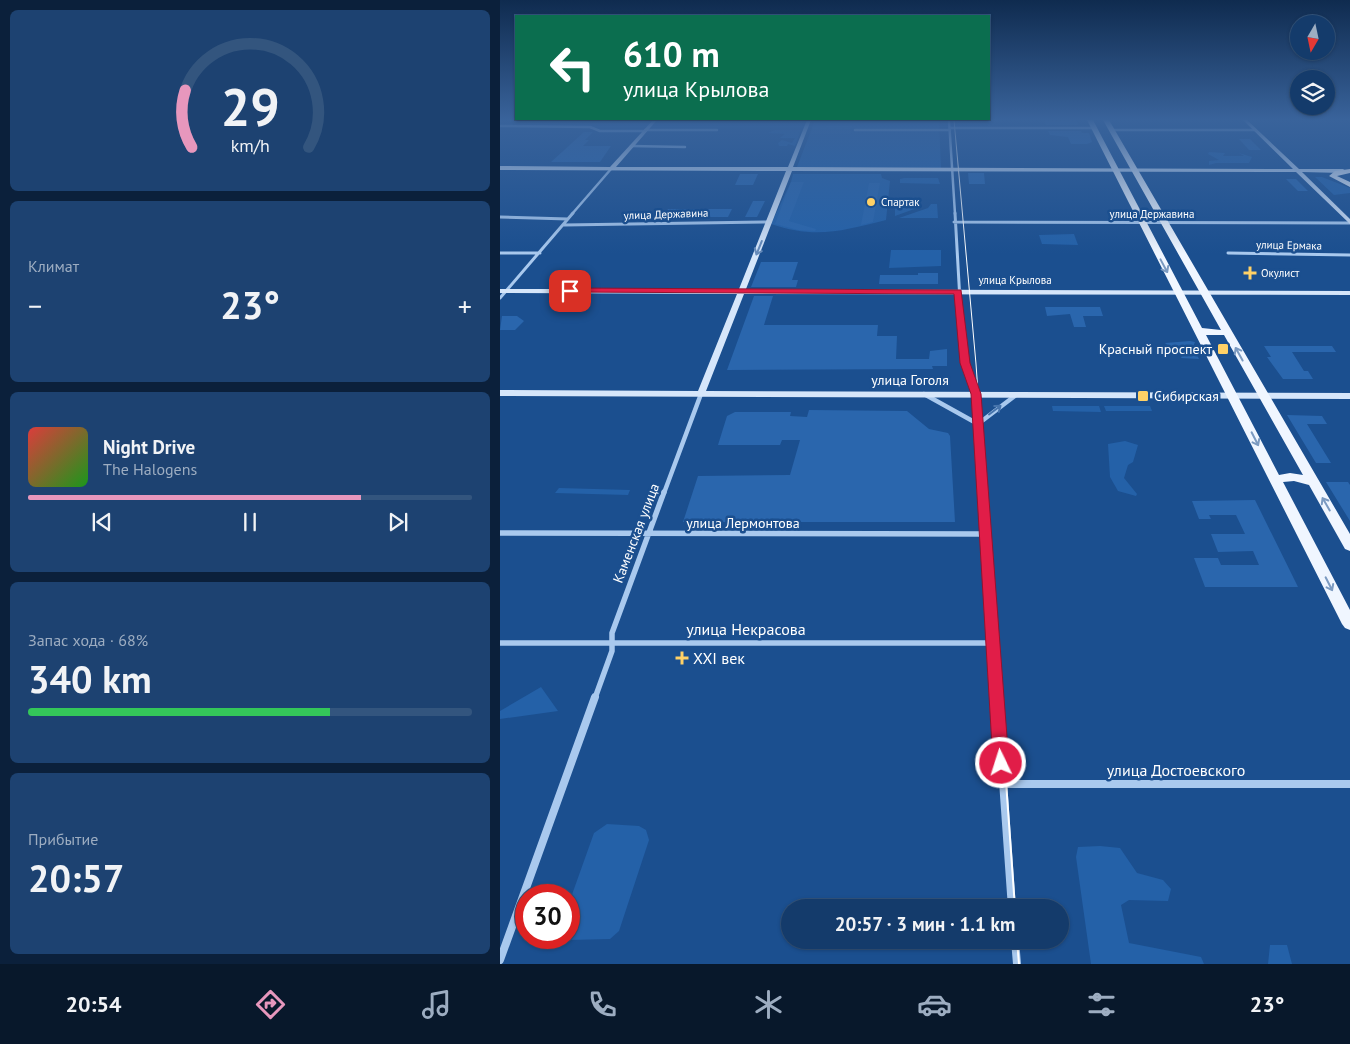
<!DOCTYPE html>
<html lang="ru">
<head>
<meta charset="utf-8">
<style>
  :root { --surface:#143b6b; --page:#1d4271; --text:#f1f3f6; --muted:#9dadc1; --line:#33557e; --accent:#e797bd }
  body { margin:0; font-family:"PT Sans",sans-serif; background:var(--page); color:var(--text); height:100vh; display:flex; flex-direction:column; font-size:19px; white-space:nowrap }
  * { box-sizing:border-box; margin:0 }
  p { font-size:16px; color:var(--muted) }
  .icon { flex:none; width:28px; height:28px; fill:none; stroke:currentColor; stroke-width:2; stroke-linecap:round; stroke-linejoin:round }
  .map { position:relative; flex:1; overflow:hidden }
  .details { display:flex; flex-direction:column; gap:10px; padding:10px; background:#0b203b; width:500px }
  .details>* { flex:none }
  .top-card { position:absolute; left:15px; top:15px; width:475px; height:105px; border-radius:0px; box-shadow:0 1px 4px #0004,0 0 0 1px var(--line); background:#0b6e4f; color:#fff; overflow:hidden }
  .needle { width:32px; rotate:189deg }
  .tools { position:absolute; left:790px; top:15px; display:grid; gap:10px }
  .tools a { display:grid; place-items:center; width:45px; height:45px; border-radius:50%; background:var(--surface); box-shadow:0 1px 4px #0004,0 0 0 1px var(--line); font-size:25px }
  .speed { position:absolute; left:15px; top:884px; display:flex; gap:10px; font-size:25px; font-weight:700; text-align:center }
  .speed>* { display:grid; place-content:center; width:65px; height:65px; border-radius:50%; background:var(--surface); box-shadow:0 1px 4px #0004,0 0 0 1px var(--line); line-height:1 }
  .speed .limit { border:8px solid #d22; background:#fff; color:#111 }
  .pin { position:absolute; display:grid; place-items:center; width:42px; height:42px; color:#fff; margin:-21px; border-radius:10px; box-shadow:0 2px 8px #0006 }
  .me { position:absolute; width:55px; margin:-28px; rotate:356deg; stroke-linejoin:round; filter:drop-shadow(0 0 4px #0008) }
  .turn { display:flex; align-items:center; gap:18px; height:105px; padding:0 25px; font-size:22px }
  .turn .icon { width:65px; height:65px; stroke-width:2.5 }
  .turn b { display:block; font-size:35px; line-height:42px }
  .big { font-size:38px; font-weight:800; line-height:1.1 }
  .details .widget { flex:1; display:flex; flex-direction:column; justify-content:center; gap:8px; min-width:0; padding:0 18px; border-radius:8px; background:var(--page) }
  .details .dial { align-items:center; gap:0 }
  .dial svg { height:130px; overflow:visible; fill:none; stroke:var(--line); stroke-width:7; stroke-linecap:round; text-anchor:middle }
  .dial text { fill:var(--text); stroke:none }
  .song { display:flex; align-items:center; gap:15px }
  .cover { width:60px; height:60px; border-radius:8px; background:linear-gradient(135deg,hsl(0 70% 55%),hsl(120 70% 35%)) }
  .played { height:5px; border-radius:2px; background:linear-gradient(90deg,var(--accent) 75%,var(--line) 75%) }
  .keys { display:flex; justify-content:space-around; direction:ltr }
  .heat { display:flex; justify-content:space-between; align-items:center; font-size:28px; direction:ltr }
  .charge { height:8px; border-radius:4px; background:linear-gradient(90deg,#34c759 68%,var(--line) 0) }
  .trip { position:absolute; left:281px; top:899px; width:288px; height:50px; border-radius:25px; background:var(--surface); box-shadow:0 1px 4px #0004,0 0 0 1px var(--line); font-weight:800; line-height:50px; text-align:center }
  .tab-bar { display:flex; height:80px; justify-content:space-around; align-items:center; background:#08182b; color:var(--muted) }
  .tab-bar .icon { width:35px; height:35px }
  .tab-bar .current { color:var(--accent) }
  .tab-bar b { font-size:22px; color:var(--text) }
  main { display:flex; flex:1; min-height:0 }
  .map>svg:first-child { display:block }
</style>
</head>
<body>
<main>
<section class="details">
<div class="widget dial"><svg viewBox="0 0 100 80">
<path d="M14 69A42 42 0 1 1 86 69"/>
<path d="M14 69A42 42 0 0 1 10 34" stroke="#e797bd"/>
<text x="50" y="56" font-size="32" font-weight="700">29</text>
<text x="50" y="72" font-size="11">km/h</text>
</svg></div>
<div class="widget"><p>Климат</p>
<div class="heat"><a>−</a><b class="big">23°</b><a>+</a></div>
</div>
<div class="widget">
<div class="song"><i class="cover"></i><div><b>Night Drive</b><p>The Halogens</p></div></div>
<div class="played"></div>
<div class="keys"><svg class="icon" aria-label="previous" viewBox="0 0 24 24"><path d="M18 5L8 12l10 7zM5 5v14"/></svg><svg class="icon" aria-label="pause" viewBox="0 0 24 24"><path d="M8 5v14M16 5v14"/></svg><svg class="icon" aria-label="next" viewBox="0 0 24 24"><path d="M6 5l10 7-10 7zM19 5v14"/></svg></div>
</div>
<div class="widget"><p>Запас хода · 68%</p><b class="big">340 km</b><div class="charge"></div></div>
<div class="widget"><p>Прибытие</p><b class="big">20:57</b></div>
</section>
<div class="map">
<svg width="850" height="964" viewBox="0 0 850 964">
  <rect width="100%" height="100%" fill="#1b4f8f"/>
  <!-- green -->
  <path fill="#2461a8" d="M 315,120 L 439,120 L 441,168 L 297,167 Z
    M 275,130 L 301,130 L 295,146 L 288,144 L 287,146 L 279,146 L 278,143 L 282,140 L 292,143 L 295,138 L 280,138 L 285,134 L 268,133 Z
    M 709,152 L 725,153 L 723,156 L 744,156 L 739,153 L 752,157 L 749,163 L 716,163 L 709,165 L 709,161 L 719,160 L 708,154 Z
    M 293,174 L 381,174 L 382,178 L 390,181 L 386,220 C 342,231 315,239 271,224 L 291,182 Z
    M 815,177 L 822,177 L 850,188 L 850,193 L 834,195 Z
    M 404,178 L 438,178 L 440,184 L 400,183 L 400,179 Z
    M 401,202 L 418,202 L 417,208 L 395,216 L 395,208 Z
    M 431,204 L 437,204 L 438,218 L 399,218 L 428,208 Z
    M 574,234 L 578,245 L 542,244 L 539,235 Z
    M 391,250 L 441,250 L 441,266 L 389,268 Z
    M 552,406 L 599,406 L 601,412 L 553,411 Z
    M 604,406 L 650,406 L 652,411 L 606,411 Z
    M 625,441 L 638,445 L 633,462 L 628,465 L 624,478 L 637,494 L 636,496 L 618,491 L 610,477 L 608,444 Z
    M 59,488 L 130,490 L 128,495 L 55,493 Z
    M 41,687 L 58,711 L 0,719 L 0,711 Z
    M 107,824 L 139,826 L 146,830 L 149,840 L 119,931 L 110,939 L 69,940 L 65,938 L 69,938 L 69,903 L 94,833 Z
    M 600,846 L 620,848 L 637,873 L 663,880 L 671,889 L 668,901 L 629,900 L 621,905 L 629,943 L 701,957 L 704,964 L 591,964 L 576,857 L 578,847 Z
    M 770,945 L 787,945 L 792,964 L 768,964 Z"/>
  <!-- building -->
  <path fill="#2a66ad" d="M 563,121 L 576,120 L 578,125 L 546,125 L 545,121 Z
    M 326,126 L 352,126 L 351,134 L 311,134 L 313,127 Z
    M 548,131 L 581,131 L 582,133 L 589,133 L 592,142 L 587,144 L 571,144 L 568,137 L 550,135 Z
    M 84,132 L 93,132 L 85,140 L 89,140 L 83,146 L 111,146 L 100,162 L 51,162 Z
    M 739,139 L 750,139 L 761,150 L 749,150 Z
    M 468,173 L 484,173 L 485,184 L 469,184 Z
    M 240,174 L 258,174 L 253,185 L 235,185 Z
    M 786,179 L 796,179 L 808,191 L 798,191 Z
    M 291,182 L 304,182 L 289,221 L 316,229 L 315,231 L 298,230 L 275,224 Z
    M 369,183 L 380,183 L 373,222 L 361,225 Z
    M 253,201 L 265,201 L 257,217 L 245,217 Z
    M 168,209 L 232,209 L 228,217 L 163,217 Z
    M 261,262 L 298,262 L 292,280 L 298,280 L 296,287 L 251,287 Z
    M 418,273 L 438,273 L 438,284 L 379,284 L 380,275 L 418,275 Z
    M 254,296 L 273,296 L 264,325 L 378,325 L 377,336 L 397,336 L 396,359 L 429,359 L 430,351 L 447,349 L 447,366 L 432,366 L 433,369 L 227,370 Z
    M 545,307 L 600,307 L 603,316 L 583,316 L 586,327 L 574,327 L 570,314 L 547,316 Z
    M 2,316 L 17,316 L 24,321 L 15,330 L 0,330 Z
    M 690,341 L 695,342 L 693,347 L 699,359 L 681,358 L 683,354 L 676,353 L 665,343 Z
    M 764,346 L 832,346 L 836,352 L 792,352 L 804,371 L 808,371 L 813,379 L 783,379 L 767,357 L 771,357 Z
    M 309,410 L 407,411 L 429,429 L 448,433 L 450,436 L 455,522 L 183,522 L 198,476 L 290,475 L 300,440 L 282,440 L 280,445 L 218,445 L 227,416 L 235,412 L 291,412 L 290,416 L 307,417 Z
    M 787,415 L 822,416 L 827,424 L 807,424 L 831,463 L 816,463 Z
    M 826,482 L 848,482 L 850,485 L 850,521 Z
    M 755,500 L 798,587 L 705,587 L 694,558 L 718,558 L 721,565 L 759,565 L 753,551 L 718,552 L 711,534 L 745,534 L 736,515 L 709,515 L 711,519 L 699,519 L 692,501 Z"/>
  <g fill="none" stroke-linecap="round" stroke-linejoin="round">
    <!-- street-far4 -->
    <path stroke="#a9c9ee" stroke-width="2.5" d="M 449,120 L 455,214
      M 0,126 L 90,127 L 100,131 L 144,131
      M 450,128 L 595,128
      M 145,130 L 217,130
      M 355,130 L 450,130
      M 612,130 L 755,130
      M 131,146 L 185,147
      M 72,214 L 111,169"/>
    <!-- street-far3 -->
    <path stroke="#a9c9ee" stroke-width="3" d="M 455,213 L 462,336
      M 0,217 L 68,219
      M 454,222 L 850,223
      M 64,225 L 270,222
      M 0,253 L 40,253
      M 728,253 L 850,255
      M 0,298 L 73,213"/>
    <!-- street-far2 -->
    <path stroke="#a9c9ee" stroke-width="4.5" d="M 462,334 L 465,363 L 476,394 L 483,493
      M 424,394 L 478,424 L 516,395
      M 164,493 L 201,394"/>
    <!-- street-far1 -->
    <path stroke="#a9c9ee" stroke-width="5.5" d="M 483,492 L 497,698
      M 0,533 L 485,534
      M 0,643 L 493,643
      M 95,698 L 112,651 L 112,633 L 164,492"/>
    <!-- street -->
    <path stroke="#a9c9ee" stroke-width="8" d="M 497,697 L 512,908
      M 502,784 L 850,784
      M 515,940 L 517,964
      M 0,960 L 95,697"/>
    <!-- secondary -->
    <path fill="#d6e6fa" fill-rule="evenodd" d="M 153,120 L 157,120 L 116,167 L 288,167 L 307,120 L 311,120 L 293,167 L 793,169 L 743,120 L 747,120 L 799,169 L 843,169 L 846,171 L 843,173 L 802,172 L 850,219 L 850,224 L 796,172 L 292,171 L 246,289 L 850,291 L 850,295 L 244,294 L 206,391 L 850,393 L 850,399 L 0,396 L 0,390 L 198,391 L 237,294 L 0,293 L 0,289 L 239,289 L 286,171 L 0,170 L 0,166 L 110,167 Z"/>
    <!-- primary -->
    <path fill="#f0f6ff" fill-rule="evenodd" d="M 587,120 L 593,120 L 702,328 L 721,330 L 603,120 L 609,120 L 850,534 L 850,551 L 845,549 L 809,485 L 794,481 L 783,482 L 850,610 L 850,630 L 845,628 L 842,624 ZM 706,335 L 724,335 L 803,475 L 790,473 L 779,475 Z
      M 850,169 L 850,173 L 837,176 L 850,182 L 850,187 L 829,176 L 835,171 Z"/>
    <!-- tram-far1 -->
    <path stroke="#fff" stroke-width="1" d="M 454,120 L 476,364 L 500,698"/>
    <!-- tram -->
    <path stroke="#fff" stroke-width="2" d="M 500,697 L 515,908
      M 517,940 L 519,964"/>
  </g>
  <!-- one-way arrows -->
  <defs><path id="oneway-shaft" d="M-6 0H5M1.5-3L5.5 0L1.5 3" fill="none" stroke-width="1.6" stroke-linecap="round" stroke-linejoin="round" transform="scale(1.25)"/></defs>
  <use stroke="#668bba" href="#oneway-shaft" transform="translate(259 248) rotate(112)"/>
  <g stroke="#7b9ac1">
    <use href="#oneway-shaft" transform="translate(664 266) rotate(62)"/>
    <use href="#oneway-shaft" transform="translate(739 354) rotate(-119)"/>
    <use href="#oneway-shaft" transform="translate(755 439) rotate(63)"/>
    <use href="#oneway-shaft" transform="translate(826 504) rotate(-120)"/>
    <use href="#oneway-shaft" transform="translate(829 584) rotate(63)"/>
  </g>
  <use stroke="#4674ac" href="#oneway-shaft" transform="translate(495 410) rotate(-37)"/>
  <!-- sky -->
  <linearGradient id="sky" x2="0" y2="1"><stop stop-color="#0f2b4f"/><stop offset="0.47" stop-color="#39639b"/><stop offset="1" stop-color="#39639b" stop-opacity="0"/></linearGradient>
  <rect width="850" height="254" fill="url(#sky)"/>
  <!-- route -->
  <path fill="#e11d48" stroke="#92132f" d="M 70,288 L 461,290 L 470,363 L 481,394 L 509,763 L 506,768 L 501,770 L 495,768 L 493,763 L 471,394 L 460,363 L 454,294 L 67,292 L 67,289 Z"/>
  <!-- markers -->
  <g fill="#ffd166" stroke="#1b4f8f" stroke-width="2">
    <circle cx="371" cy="202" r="5"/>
    <path d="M747.5 265.5h5v5h5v5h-5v5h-5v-5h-5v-5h5z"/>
    <rect x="717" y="343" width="12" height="12" rx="2.5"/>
    <rect x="637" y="390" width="12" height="12" rx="2.5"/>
    <path d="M179.5 650.5h5v5h5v5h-5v5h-5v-5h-5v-5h5z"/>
  </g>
  <g text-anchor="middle" stroke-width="5" stroke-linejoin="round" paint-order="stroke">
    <!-- far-poi labels -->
    <g font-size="11" fill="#fff" stroke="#1b4f8f" text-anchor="start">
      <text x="381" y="206">Спартак</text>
      <text x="761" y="277">Окулист</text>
    </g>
    <!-- far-street labels -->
    <g font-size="11" fill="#fff" stroke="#1b4f8f">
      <text transform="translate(166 214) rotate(-2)" y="4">улица Державина</text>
      <text x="652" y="218">улица Державина</text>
      <text transform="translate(789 245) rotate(1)" y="4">улица Ермака</text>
      <text x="515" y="284">улица Крылова</text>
    </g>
    <!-- poi labels -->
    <g font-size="14" fill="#fff" stroke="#1b4f8f" text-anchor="end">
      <text x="712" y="354">Красный проспект</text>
      <text x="654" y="401" text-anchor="start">Сибирская</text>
    </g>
    <!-- street labels -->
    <g font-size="14" fill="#fff" stroke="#1b4f8f">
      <text x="410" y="385">улица Гоголя</text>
      <text x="243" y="528">улица Лермонтова</text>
      <text transform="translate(136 533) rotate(-69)" y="5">Каменская улица</text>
    </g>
    <!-- near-street labels -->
    <g font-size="16" fill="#fff" stroke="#1b4f8f">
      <text x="246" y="635">улица Некрасова</text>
      <text x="676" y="776">улица Достоевского</text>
    </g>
    <!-- near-poi labels -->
    <g font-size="16" fill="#fff" stroke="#1b4f8f" text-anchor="start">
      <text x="193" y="664">XXI век</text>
    </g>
  </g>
</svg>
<div class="tools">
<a><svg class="needle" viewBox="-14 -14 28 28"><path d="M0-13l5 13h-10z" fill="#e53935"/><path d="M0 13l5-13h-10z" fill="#9dadc1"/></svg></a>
<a><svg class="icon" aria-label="layers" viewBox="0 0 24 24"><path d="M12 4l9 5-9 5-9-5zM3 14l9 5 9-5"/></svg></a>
</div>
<div class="speed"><div class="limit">30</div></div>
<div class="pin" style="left:70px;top:291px;background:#d93025"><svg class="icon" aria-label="arrive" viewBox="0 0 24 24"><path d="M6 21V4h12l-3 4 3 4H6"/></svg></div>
<svg class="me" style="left:501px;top:763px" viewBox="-20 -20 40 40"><circle r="17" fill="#e11d48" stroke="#fff" stroke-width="3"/><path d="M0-11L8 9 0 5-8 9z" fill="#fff"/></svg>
<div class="trip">20:57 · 3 мин · 1.1 km</div>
<div class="top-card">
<div class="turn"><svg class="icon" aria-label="left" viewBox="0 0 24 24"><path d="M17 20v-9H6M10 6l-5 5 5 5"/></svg><div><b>610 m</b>улица Крылова</div></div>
</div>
</div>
</main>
<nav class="tab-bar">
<b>20:54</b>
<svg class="icon current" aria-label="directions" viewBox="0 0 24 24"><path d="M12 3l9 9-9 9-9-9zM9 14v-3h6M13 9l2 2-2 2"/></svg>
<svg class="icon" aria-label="music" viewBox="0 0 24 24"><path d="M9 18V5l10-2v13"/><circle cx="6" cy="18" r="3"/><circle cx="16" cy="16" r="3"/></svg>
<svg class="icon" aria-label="phone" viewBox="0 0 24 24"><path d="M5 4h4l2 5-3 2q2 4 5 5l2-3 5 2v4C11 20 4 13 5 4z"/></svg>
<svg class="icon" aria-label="climate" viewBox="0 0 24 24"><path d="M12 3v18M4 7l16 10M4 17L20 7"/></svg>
<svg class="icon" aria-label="car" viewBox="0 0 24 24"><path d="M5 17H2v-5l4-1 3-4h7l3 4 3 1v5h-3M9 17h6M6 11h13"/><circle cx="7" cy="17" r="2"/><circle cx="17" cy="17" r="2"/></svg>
<svg class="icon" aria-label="filters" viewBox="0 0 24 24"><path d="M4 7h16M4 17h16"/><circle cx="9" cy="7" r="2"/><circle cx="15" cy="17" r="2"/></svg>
<b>23°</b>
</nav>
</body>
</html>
